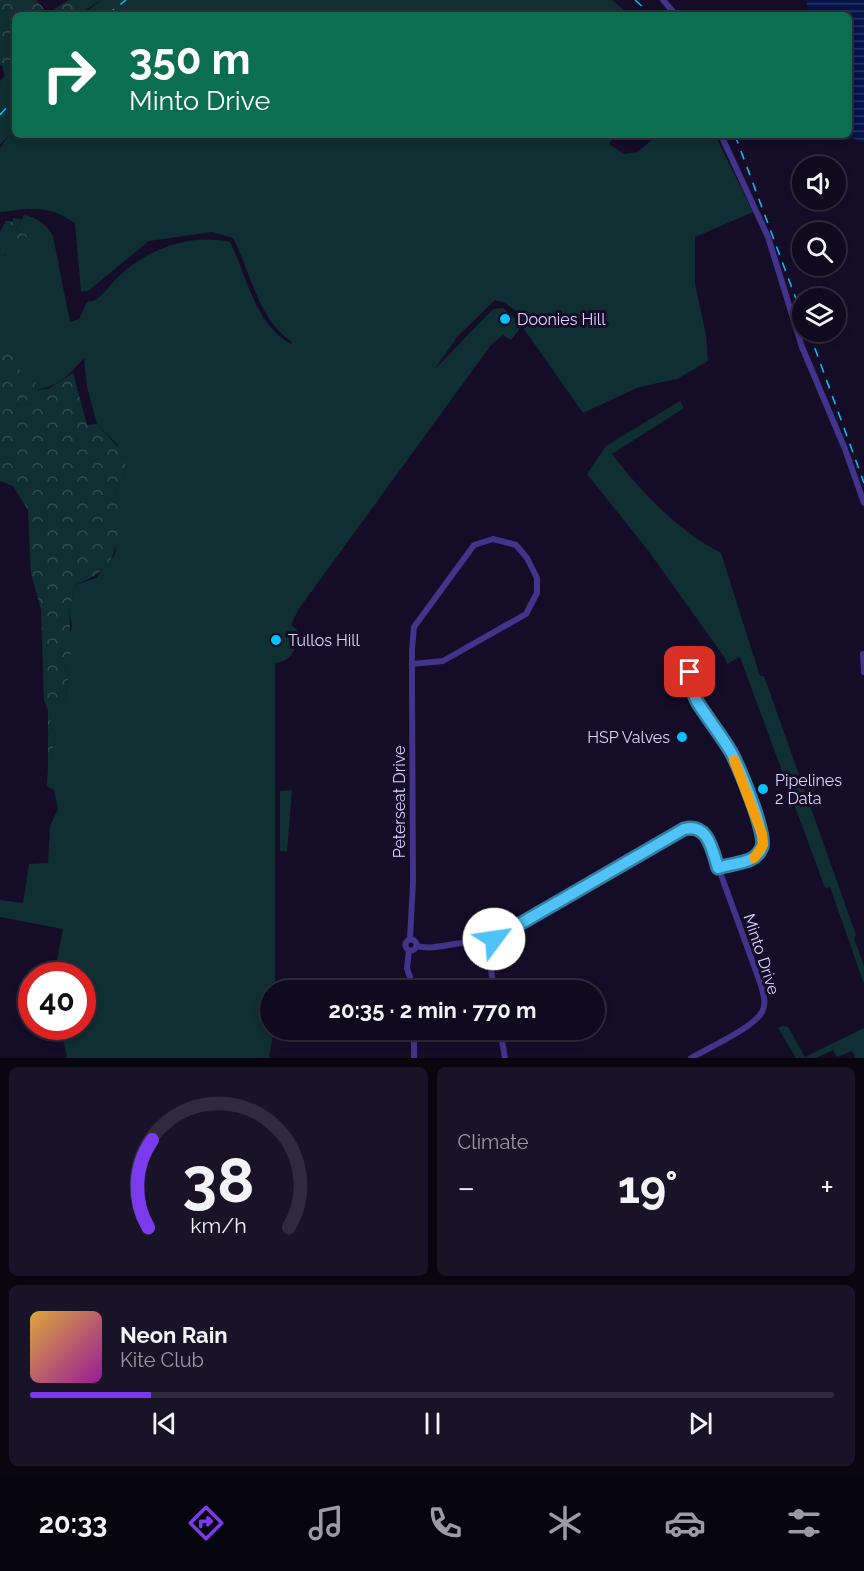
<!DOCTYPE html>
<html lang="en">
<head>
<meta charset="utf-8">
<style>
  :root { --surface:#100a1e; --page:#191327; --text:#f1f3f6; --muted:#9c9aa4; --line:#302b3c; --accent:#7c3aed }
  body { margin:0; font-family:Raleway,sans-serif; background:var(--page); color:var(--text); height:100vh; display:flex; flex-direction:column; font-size:22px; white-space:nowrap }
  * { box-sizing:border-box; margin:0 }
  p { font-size:20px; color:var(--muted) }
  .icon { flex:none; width:33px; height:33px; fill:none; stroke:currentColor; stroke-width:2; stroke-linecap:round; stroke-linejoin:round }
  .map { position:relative; height:1058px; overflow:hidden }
  .side { display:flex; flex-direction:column; gap:9px; padding:9px; background:#090610; flex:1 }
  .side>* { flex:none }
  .hud { position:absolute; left:12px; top:12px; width:840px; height:126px; border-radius:9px; box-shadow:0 3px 9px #0003,0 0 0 2px var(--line); background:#0b6e4f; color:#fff; overflow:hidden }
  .fabs { position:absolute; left:792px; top:156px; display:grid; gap:12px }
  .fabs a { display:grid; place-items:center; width:54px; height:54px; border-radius:50%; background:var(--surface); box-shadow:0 3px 9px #0003,0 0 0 2px var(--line); font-size:30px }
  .speed { position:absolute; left:18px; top:962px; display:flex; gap:12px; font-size:30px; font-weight:700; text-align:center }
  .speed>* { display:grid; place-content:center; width:78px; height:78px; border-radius:50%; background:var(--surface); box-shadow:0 3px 9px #0003,0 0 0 2px var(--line); line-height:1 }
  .speed .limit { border:9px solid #d22; background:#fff; color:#111 }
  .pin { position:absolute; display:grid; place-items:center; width:51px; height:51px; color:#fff; margin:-26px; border-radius:12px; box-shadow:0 3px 9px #0006 }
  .me { position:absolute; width:66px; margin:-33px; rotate:59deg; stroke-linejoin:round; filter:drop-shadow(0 0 4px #0008) }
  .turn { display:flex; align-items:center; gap:21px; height:126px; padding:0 18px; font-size:27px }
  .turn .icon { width:78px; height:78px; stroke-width:2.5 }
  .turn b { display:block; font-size:42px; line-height:51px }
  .big { font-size:45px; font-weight:700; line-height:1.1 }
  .side .widget { flex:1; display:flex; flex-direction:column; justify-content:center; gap:9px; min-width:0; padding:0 21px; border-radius:9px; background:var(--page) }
  .side .dial { align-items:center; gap:0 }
  .dial svg { height:156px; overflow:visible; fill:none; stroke:var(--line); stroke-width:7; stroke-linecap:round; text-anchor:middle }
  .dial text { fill:var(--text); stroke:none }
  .song { display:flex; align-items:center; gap:18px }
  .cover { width:72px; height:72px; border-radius:9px; background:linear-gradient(135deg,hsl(40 70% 55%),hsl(300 70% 35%)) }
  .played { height:6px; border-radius:3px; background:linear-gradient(90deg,var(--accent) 15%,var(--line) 15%) }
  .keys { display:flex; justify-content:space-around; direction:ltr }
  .heat { display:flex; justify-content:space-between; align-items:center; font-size:33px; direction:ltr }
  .side .tiles { flex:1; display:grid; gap:9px; grid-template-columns:1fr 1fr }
  .widget:last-child { grid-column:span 2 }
  .trip { position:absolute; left:260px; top:980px; width:345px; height:60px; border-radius:30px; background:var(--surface); box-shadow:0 3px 9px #0003,0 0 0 2px var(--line); font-weight:700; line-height:60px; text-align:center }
  .tabs { display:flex; height:96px; justify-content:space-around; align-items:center; background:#06040c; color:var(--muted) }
  .tabs .icon { width:42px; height:42px }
  .tabs .current { color:var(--accent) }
  .tabs b { font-size:27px; color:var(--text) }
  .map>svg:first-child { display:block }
</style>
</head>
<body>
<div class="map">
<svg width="864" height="1058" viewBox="0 0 864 1058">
  <defs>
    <pattern id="forest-crowns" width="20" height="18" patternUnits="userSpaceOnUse" patternTransform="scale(1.5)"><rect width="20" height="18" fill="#0f2f32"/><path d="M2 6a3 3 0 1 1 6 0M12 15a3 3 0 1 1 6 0" fill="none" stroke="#324c51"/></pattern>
    <pattern id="water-rules" width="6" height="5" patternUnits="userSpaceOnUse" patternTransform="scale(1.5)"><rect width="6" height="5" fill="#051449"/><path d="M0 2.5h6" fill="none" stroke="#293564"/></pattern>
  </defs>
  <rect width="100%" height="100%" fill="#150d28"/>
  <!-- grass -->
  <path fill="#0f2f32" d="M 101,0 L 612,0 L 630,15 L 82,15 Z
    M 15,61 L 15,135 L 615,135 L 609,144 L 624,154 L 637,152 L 658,135 L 715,135 L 753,212 L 695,237 L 695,284 L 706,335 L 708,361 L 677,379 L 639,387 L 583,413 L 524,329 L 524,317 L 505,303 L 495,300 L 457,337 L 435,369 L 493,309 L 503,308 L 519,322 L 519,330 L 511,340 L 503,335 L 491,345 L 298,610 L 291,625 L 297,630 C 299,646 292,662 275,663 L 275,990 L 270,990 L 270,1029 L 274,1029 L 269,1058 L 67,1058 L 62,1035 L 53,1026 L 82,1026 L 82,975 L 54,975 L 63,929 L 0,917 L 0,900 L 23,903 L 29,864 L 48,863 L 50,826 L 58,809 L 54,790 L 47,786 L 48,765 L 51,763 L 55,734 L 50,726 L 51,711 L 65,706 L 68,678 L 65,663 L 72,625 L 69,613 L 75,585 L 96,578 L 115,554 L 119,519 L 115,493 L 125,475 L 117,444 L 97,424 L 87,387 L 84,358 C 69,375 57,388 33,390 L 21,374 L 15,354 L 0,349 L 0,257 L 5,255 L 0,248 L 3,243 L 28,236 L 16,229 L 24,215 C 37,217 47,225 53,236 L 70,322 L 79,319 L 87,302 C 101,301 106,289 115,280 C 144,250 189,233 230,242 C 247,276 255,325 291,344 L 292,342 C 258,319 251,273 233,238 L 212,232 L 149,241 L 88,291 L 81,291 L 75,223 C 47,204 32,209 0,212 L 0,148 L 10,134 L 0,145 L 0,81 L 5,76 L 2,66 Z
    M 680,401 L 684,408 L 612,454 C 643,494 676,529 721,553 L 760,676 L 764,676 L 856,935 L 854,938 L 864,966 L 864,984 L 830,887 L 825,888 L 740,657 L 727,664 L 725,658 L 647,549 L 587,474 L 606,446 Z
    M 292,790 L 287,851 L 280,851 L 280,791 Z
    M 782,1026 L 788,1027 L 805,1057 L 864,1028 L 864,1058 L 855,1058 L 852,1051 L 837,1057 L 833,1050 L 816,1058 L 796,1058 L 778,1028 Z"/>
  <!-- forest -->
  <path fill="url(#forest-crowns)" d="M 0,0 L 36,0 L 48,13 L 69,0 L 101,0 L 78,15 L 15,15 L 15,61 L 2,66 L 0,65 Z
    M 14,218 L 21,219 L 16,229 L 28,236 L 12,247 L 3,243 L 1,248 L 5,255 L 0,257 L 0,232 L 6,221 L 12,222 Z
    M 0,349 L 16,353 L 21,374 L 36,380 L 34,390 L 48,389 L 73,373 L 87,425 L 97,424 L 126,456 L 125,475 L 115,493 L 118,506 L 129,504 L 132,509 L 119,519 C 117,557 111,571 75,585 L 69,613 L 72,652 L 65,663 L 68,678 L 65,707 L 51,712 L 50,726 L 55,734 L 51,764 L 48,765 L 48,710 L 44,700 L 41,609 L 31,574 L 28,510 L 13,486 L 0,481 Z"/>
  <!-- water -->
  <path fill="url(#water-rules)" d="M 806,0 L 864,0 L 864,143 L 846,135 L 849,135 L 852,120 L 849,119 L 849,15 L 825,15 L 824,12 L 809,15 Z"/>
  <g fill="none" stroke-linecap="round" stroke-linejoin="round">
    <!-- minor -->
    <path stroke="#42338b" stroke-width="6" d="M 663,0 L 676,15
      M 721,135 L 768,237 L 802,347 L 845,449 L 864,503
      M 863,654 L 864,672
      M684 677a5 5 0 1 1 10 0a5 5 0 1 1-10 0Z
      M 689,682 L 696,701 L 731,753 L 763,840 C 760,865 737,861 718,868
      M 410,939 L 413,882 L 412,689 L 412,649 L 414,627 L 474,545 L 493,539 L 516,545 L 527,558 L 537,578 L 537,593 L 526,614 L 443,661 L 412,664
      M405.5 945a5.5 5.5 0 1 1 11 0a5.5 5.5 0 1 1-11 0Z
      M 416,946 C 440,952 465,936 489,945
      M 409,950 L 407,968 L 414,990
      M 494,990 L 488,949 L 494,939 L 684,829 L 700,829 L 712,850 L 761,985 C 763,994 767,1003 762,1012 C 753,1028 708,1048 691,1058
      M 500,1029 L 505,1058
      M 414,1058 L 414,1029"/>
    <!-- rail -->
    <path stroke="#00c2fe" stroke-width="1.5" stroke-dasharray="9 8" stroke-linecap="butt" d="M 635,0 L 652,15
      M 107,15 L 126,0
      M 0,115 L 15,98
      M 735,135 L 802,315
      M 809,332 L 864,483"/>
  </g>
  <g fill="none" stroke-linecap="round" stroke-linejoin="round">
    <defs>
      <path id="route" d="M 494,939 L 684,829 C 708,823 712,849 718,868 C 734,862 755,865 762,847 C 767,834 739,767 731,752 C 721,735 708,719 698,703 C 693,695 692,685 685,680 L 685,674 L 690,672"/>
    </defs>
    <!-- route casing -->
    <use href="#route" stroke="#337fa1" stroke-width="15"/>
    <!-- route -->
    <use href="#route" stroke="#4fc3f7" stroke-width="10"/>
    <!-- slow -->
    <path stroke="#f59e0b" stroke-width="10" d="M 734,760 L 762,834 L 763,845 L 754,858"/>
  </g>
  <!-- markers -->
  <g fill="#00c2fe" stroke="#150d28" stroke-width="2">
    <circle cx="505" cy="319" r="6"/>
    <circle cx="276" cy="640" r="6"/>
    <circle cx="682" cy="737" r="6"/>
    <circle cx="763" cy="789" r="6"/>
  </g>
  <g text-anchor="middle" stroke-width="6" stroke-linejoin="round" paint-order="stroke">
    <!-- poi labels -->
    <g font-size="16" fill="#ded3ff" stroke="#150d28" text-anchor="start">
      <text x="517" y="325">Doonies Hill</text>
      <text x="288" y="646">Tullos Hill</text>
      <text x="670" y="743" text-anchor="end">HSP Valves</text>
      <text x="775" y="786">Pipelines<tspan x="775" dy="18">2 Data</tspan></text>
    </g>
    <!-- street labels -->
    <g font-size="16" fill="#ded3ff" stroke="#150d28">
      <text transform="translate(399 802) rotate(-90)" y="6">Peterseat Drive</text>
      <text transform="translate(762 954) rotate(72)" y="6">Minto Drive</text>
    </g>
  </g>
</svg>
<div class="fabs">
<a><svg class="icon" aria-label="sound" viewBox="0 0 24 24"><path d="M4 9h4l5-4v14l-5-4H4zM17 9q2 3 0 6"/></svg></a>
<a><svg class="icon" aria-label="search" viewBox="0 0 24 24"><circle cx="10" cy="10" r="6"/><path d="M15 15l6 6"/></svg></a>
<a><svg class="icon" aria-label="layers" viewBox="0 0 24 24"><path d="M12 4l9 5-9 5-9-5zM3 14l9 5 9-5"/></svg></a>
</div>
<div class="speed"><div class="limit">40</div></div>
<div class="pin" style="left:690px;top:672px;background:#d93025"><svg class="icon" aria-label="arrive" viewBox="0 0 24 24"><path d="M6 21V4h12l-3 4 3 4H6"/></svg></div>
<svg class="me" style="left:494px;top:939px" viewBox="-20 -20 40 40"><circle r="19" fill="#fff"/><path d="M0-13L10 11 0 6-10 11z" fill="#4fc3f7"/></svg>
<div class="trip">20:35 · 2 min · 770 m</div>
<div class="hud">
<div class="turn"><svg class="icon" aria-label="right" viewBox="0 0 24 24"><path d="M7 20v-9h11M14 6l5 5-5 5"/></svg><div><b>350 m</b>Minto Drive</div></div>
</div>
</div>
<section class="side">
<div class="tiles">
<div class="widget dial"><svg viewBox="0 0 100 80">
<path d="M14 69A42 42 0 1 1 86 69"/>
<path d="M14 69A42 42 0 0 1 16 24" stroke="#7c3aed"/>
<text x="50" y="56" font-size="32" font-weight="700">38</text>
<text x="50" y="72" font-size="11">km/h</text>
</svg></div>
<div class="widget"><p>Climate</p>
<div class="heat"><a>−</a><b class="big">19°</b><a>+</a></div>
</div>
<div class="widget">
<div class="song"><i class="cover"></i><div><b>Neon Rain</b><p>Kite Club</p></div></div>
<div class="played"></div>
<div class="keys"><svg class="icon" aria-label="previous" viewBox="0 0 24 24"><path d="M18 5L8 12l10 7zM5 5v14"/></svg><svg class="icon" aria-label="pause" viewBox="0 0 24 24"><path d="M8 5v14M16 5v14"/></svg><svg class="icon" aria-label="next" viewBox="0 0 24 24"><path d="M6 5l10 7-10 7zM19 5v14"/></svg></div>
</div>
</div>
</section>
<nav class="tabs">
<b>20:33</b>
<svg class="icon current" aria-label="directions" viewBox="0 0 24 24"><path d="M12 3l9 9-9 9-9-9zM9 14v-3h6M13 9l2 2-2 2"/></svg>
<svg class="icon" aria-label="music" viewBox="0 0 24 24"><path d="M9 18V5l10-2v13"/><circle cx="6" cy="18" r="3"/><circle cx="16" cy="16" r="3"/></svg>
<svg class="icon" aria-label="phone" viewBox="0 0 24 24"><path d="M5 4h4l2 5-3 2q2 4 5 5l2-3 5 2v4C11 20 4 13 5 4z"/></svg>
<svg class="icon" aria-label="climate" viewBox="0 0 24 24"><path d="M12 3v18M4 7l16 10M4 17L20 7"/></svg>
<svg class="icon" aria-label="car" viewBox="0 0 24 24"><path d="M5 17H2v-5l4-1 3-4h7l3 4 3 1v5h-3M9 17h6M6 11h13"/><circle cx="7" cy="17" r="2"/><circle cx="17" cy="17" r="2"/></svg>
<svg class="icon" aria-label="filters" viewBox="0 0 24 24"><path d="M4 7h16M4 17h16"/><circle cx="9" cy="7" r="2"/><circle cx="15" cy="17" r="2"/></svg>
</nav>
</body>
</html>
